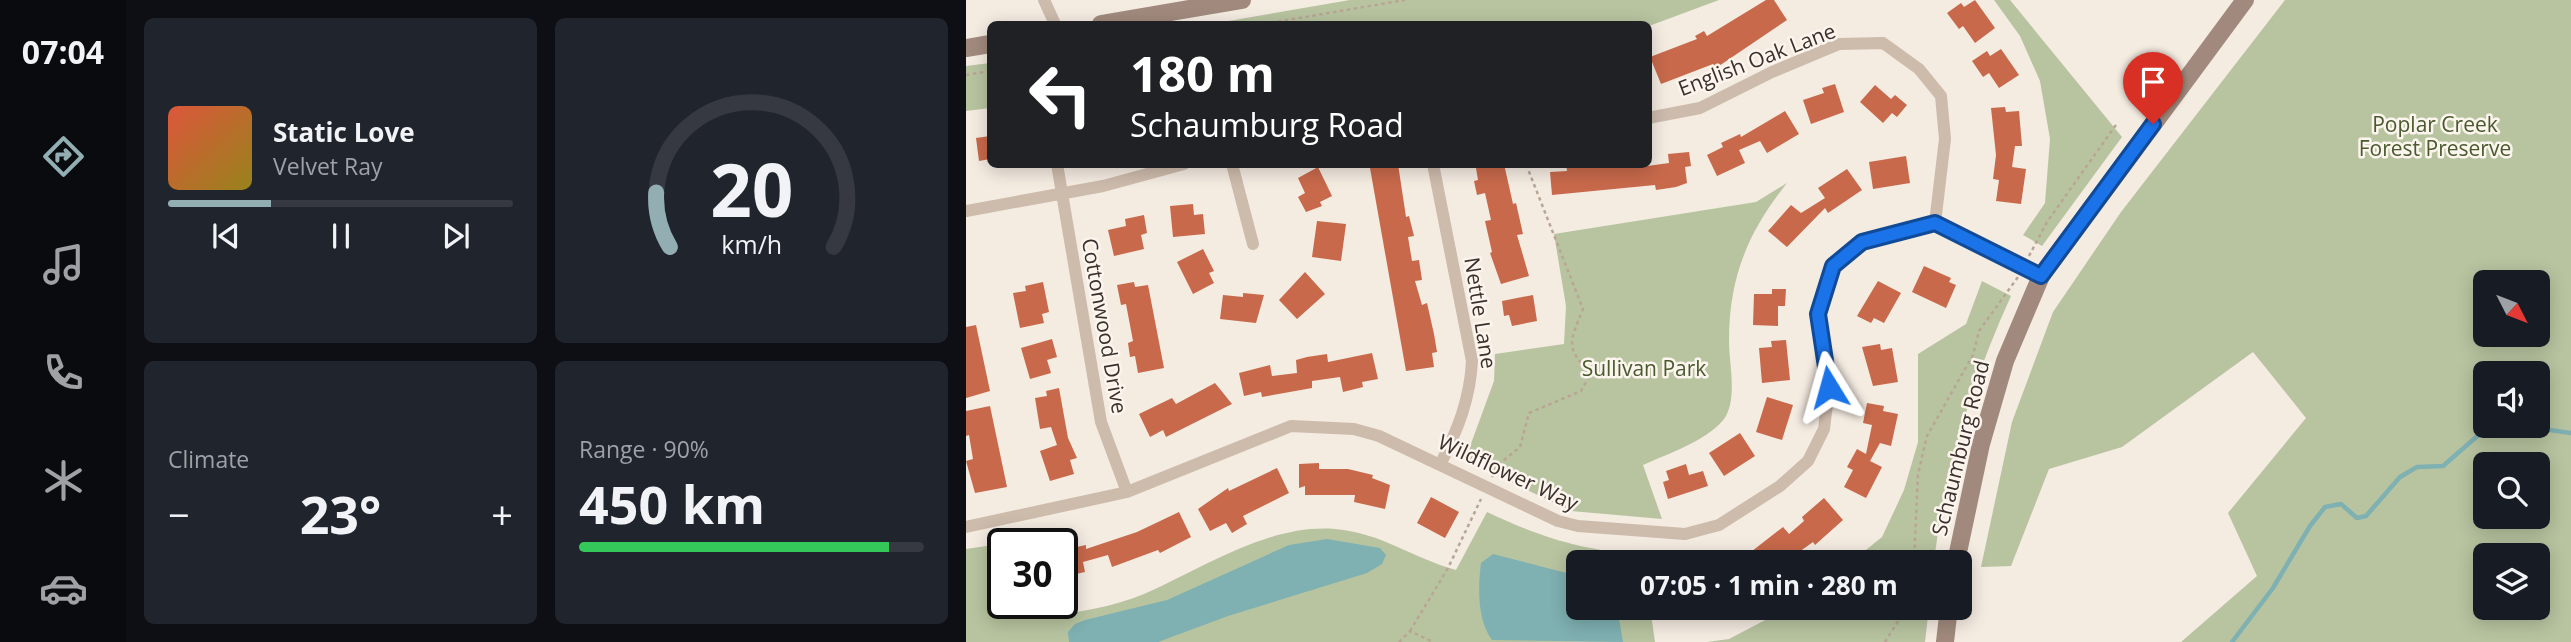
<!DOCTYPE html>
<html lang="en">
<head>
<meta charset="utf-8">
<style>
  :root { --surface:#171b24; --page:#20242c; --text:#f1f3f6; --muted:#9ea1a6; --line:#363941; --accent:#92aeb2 }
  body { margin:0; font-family:"Open Sans",sans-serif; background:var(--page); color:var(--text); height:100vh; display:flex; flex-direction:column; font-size:26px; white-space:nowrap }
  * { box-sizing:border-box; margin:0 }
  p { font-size:23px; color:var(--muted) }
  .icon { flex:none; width:38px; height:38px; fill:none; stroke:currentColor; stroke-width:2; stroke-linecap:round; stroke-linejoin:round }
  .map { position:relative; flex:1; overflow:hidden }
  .panel { display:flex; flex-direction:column; gap:18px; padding:18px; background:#0d0f14; width:840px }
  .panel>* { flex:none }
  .guide { position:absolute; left:21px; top:21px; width:665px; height:147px; border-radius:10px; box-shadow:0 4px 18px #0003; background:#202124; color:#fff; overflow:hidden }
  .needle { width:46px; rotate:132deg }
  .buttons { position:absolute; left:1507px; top:270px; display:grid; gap:14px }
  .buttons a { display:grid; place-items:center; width:77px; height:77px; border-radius:10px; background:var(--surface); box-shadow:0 4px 18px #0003; font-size:35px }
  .speed { position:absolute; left:21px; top:528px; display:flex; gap:14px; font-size:35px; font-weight:700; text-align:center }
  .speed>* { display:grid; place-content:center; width:91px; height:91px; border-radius:50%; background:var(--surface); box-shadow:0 4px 18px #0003; line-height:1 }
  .speed .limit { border:4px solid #111; border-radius:10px; background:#fff; color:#111 }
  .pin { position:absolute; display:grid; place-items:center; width:60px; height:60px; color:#fff; margin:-72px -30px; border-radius:50% 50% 50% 0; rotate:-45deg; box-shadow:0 0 7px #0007 }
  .pin .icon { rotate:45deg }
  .me { position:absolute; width:77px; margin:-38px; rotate:352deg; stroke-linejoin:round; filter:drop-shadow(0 0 5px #0008) }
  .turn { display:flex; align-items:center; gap:24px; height:147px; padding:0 28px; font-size:32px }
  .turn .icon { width:91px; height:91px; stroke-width:2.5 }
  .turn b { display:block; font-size:49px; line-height:60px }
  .big { font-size:52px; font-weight:700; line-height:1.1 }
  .panel .card { flex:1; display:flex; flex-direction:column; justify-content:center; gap:10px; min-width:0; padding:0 24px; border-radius:10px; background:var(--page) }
  .panel .dial { align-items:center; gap:0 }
  .dial svg { height:182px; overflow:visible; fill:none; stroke:var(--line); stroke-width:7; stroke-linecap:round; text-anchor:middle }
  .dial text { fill:var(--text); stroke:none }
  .song { display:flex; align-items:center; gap:21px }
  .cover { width:84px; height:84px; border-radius:10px; background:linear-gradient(135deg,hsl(10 70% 55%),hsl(50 70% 35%)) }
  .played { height:7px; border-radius:4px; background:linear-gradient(90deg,var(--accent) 30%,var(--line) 30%) }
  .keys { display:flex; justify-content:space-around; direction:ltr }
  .heat { display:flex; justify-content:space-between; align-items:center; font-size:38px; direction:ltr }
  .charge { height:10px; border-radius:5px; background:linear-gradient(90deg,#34c759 90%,var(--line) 0) }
  .panel .tiles { flex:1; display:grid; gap:18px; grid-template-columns:repeat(2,1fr) }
  .trip { position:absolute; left:600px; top:550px; width:406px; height:70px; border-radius:10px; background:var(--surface); box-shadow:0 4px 18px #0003; font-weight:700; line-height:70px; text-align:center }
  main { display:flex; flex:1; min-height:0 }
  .tabs { display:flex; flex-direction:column; width:126px; justify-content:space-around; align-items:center; background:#090b0e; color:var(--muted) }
  .tabs .icon { width:49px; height:49px }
  .tabs .on { color:var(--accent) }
  .tabs b { font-size:32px; color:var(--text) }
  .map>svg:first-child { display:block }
</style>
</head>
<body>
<main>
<nav class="tabs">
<b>07:04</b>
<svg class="icon on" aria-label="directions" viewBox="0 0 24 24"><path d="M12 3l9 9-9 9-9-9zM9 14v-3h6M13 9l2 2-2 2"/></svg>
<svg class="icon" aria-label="music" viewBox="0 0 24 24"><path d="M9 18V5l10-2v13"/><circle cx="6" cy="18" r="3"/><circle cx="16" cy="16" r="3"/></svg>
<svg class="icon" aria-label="phone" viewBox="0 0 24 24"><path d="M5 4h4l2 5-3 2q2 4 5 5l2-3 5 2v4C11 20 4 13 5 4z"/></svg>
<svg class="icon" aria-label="climate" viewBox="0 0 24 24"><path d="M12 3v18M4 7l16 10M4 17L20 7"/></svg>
<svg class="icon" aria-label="car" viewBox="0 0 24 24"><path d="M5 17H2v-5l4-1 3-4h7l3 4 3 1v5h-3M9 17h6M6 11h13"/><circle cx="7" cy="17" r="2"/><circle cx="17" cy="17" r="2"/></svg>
</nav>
<section class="panel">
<div class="tiles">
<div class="card">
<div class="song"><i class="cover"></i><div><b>Static Love</b><p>Velvet Ray</p></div></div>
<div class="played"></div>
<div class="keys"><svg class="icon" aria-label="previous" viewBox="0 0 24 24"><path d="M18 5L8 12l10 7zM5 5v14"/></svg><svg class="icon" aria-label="pause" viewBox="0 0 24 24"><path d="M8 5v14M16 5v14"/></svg><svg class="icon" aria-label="next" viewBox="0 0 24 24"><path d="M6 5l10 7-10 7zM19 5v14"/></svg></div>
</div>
<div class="card dial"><svg viewBox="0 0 100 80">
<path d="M14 69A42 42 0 1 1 86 69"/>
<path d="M14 69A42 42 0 0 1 8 45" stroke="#92aeb2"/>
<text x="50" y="56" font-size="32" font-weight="700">20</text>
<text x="50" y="72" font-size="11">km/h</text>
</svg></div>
<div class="card"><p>Climate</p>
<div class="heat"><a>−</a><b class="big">23°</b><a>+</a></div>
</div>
<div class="card"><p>Range · 90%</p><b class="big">450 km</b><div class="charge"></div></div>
</div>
</section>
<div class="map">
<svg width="1605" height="642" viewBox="0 0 1605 642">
  <rect width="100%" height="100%" fill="#f4ebe1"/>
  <!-- green -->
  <path fill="#b8c4a0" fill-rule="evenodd" d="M 384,0 L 753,0 L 683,26 L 245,24 Z
    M 1028,0 L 1044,0 L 1156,137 L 1076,246 L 1057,235 L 1079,203 L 1084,139 L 1074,81 L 1054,36 Z
    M 1319,0 L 1605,0 L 1605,642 L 1215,642 L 1291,576 L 1262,513 L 1340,418 L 1287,352 L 1156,447 L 1083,469 L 1045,566 L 1015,567 L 1046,422 L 1087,312 L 1155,212 ZM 1519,282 L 1572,282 L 1572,334 L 1519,334 ZM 1519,373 L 1572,373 L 1572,425 L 1519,425 ZM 1519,464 L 1572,464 L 1572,516 L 1519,516 ZM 1519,555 L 1572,555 L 1572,607 L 1519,607 Z
    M 24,63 L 24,108 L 0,111 L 0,66 Z
    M 821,183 C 782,232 763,277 763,341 C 763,363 771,395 760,416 C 746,439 701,454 677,465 L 696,519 L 605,511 L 499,460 L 528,381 L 529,354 L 598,344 L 600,306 L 588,234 L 790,202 Z
    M 1016,281 L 1045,296 C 1006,381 979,469 968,562 L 885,562 L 916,537 L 938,490 L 952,442 L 952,354 L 1000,324 Z
    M 521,512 C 576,538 616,550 677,555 L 678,562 L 612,562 L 612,607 L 684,607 L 689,642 L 0,642 L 0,549 L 54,541 L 55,544 L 37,544 L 37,604 L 69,604 L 74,618 C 109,612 145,608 178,594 C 238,568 301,524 369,529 C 416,533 446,558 490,570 Z
    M 824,607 L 963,607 L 959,642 L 741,642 L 763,639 Z"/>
  <!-- water -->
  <path fill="#7fb0b2" d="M 361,539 L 414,548 L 420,555 L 416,564 L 401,573 L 262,616 L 192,642 L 103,642 L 102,632 L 109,624 L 119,620 L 201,600 L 323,545 Z
    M 527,554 L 612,576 L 612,607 L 651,607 L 657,642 L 526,640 C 511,620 512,587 515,563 Z"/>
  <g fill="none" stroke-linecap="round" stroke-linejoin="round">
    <!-- stream -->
    <path stroke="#7fb0b2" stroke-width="4.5" d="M 1534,425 L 1559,433 L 1571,428 L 1605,433
      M 1266,642 L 1307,588 L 1344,526 L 1359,507 L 1375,504 L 1391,518 L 1400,516 L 1434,477 L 1451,467 L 1477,466 L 1524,425"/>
  </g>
  <!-- building -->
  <path fill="#c8694b" d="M 800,0 L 808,0 L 821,20 L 750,68 L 747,64 L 695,84 L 684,57 L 731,39 L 729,36 L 738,31 L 741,36 Z
    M 1009,0 L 1029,28 L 1009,43 L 997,26 L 993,29 L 981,13 L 995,3 L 998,7 Z
    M 1035,49 L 1053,75 L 1033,88 L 1023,73 L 1017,77 L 1006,61 L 1021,51 L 1024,56 Z
    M 869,84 L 878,112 L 845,124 L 837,100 L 858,93 L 856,88 Z
    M 909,85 L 925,99 L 929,95 L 941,105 L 931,117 L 926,113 L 917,123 L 894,102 Z
    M 1039,107 L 1040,112 L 1053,111 L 1056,146 L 1049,146 L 1046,167 L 1060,169 L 1055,204 L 1030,201 L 1033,180 L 1027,179 L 1030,155 L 1025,108 Z
    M 819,111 L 833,134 L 801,153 L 794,141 L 773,150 L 779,163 L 751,176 L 741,155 L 757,147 L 755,143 L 774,134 L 775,137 Z
    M 24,136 L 24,159 L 13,161 L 10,138 Z
    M 723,152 L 725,166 L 719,167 L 721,183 L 710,187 L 690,190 L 689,185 L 586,195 L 584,172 L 601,171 L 600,164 L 674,164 L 674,167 L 703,163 L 702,154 Z
    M 940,156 L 944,183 L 907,189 L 903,162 Z
    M 418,164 L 432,164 L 440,217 L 443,216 L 448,236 L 442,237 L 446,261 L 453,260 L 456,280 L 449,281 L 456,305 L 461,303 L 468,334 L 471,352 L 466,353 L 468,367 L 440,371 L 404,168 Z
    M 527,164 L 538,164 L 547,204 L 550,203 L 557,234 L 551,235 L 563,276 L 535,284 L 524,253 L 526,252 L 519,221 L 525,220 L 519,193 L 511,195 L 508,181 L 512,180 L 510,168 Z
    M 352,167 L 366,196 L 354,202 L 356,206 L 340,212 L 332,197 L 339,193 L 332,178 Z
    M 881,169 L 896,190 L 862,213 L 859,208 L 821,247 L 802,231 L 825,205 L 835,213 L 859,198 L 852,188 Z
    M 227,204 L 228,215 L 237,214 L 239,234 L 207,237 L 204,206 Z
    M 178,215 L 181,233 L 175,235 L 178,249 L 148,256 L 142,230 L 160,226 L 159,219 Z
    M 351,221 L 380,224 L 375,261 L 346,257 Z
    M 237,249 L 248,271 L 243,273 L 248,283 L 227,294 L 211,262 Z
    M 958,266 L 985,278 L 983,282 L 990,285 L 980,308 L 946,292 Z
    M 339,272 L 359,294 L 331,319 L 313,300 Z
    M 912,281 L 935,293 L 918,323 L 908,318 L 905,323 L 891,316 Z
    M 77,282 L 83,312 L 76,314 L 78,323 L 54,328 L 47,293 L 60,291 L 59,286 Z
    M 168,282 L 169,287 L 182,285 L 198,368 L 172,373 L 169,356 L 164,357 L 162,343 L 167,341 L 160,304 L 155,305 L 151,285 Z
    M 806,289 L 820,289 L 819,306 L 812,306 L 812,326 L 787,325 L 788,294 L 806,294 Z
    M 277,293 L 298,295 L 290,323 L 254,319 L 257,295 L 277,297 Z
    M 567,295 L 571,321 L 546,326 L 543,315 L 538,316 L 536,301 Z
    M 10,325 L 24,391 L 0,398 L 0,327 Z
    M 86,339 L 91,357 L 81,360 L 85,373 L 64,379 L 55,348 Z
    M 820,340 L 824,380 L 796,383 L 793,348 L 806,347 L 805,341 Z
    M 914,344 L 915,350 L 926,348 L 932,382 L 907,386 L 896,347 Z
    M 406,353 L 412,379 L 396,382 L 397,387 L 377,392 L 374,377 L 346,381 L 346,388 L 296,397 L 295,392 L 278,396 L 273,373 L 304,365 L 306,376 L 331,373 L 330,360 L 341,357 L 361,354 L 362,362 Z
    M 249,383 L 266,404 L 200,437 L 197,430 L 184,437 L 173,414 L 206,398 L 210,404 Z
    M 93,388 L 102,438 L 111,458 L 104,460 L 108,474 L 84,481 L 74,451 L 91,445 L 85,427 L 74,429 L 69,398 L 81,396 L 80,391 Z
    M 801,397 L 827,405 L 816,440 L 790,432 Z
    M 901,403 L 918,406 L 917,411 L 932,414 L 925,446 L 914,443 L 904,461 L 916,467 L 900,498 L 878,487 L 887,470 L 881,467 L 891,449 L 900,454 L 906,425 L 897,423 Z
    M 24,406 L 41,487 L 9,493 L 0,461 L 7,459 L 3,435 L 0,436 L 0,411 Z
    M 774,433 L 789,456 L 758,476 L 743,453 Z
    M 353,463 L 353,469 L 382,469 L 407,475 L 406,478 L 424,485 L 419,509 L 388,502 L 389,495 L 339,495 L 339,486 L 333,488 L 333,464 Z
    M 720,464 L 723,475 L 737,471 L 742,486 L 702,499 L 697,482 L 703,480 L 700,471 Z
    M 311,468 L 323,493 L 277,516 L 281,524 L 266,533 L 260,523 L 244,531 L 232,509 L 262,488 L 263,491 Z
    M 465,497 L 493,512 L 479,538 L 451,523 Z
    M 858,498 L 877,520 L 849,545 L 847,542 L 819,562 L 772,562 L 817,527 L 823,534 L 838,521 L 836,517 Z
    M 213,512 L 225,537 L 194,553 L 192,550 L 146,567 L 142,555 L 117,562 L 119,572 L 96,577 L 96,550 L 120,545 L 120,549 L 171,532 Z"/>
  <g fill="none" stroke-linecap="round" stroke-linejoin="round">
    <!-- path -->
    <path stroke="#b9a596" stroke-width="2.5" stroke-dasharray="3.5 3.5" stroke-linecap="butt" d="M 298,24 L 439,0
      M 0,75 L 24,71
      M 1063,256 L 1081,222 L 1152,122
      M 526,477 L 532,465 L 554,447 L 563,413 L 615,391 L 625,373 C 598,347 604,342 617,309 L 560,164
      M 948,562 L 952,474 L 961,436 L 1007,355 L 1013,331 L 1052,277
      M 444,631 L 482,568 L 515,499
      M 433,642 L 444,631 L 467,642
      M 919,642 L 941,607"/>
    <!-- minor -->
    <path stroke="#cdbbac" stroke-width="12" d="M 78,0 L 89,24
      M 682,118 L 734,108 L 806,72 L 873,44 L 917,43 L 953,69 L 975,96 L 979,139 L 969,223
      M 91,164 L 135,422 L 161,492
      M 266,164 L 287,244
      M 467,164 L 506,361 C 504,399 492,429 475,463
      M 0,211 L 137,186 L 218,164
      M 0,527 L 161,492 L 325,426 L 388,429 L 413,436 L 592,521 L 612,526 L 719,534 L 753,525 L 814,486 L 842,461 L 858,429 L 863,387 L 852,314 L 867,266 L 896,242 L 969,223 L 1075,276"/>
    <!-- secondary -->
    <path stroke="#a18a7d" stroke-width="18" d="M 135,24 L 276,0
      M 0,48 L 24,44
      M 990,562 L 1015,444 L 1039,361 L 1075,276 L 1279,0
      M 979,642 L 983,607"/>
  </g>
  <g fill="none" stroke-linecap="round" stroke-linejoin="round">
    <defs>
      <path id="route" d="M 863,387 L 852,314 L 867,266 L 896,242 L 969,223 L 1075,276 L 1187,124"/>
    </defs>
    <!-- route casing -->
    <use href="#route" stroke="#114b97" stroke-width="18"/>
    <!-- route -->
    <use href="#route" stroke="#1a73e8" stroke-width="12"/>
  </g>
  <g text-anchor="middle" stroke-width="5" stroke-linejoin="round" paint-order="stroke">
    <!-- street labels -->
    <g font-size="21" fill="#3b302b" stroke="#fbf5ee">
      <text transform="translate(791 60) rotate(-21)" y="7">English Oak Lane</text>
      <text transform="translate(514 313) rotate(81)" y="7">Nettle Lane</text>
      <text transform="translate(138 326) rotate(80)" y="7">Cottonwood Drive</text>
      <text transform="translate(995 448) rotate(-76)" y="7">Schaumburg Road</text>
      <text transform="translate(542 473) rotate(25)" y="7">Wildflower Way</text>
    </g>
    <!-- park labels -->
    <g font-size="21" fill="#4a5a2e" stroke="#fbf5ee">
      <text x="1469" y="132">Poplar Creek<tspan x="1469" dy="24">Forest Preserve</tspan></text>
      <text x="678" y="376">Sullivan Park</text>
    </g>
  </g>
</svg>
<div class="buttons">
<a><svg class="needle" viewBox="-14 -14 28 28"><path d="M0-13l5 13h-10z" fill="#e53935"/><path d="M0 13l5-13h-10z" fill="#9ea1a6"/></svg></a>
<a><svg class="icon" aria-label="sound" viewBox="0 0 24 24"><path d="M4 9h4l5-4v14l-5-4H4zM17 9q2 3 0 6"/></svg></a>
<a><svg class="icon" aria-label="search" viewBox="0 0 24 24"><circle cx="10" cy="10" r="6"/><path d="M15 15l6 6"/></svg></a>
<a><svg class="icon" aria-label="layers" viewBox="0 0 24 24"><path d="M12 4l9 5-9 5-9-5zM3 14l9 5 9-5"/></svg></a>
</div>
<div class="speed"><div class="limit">30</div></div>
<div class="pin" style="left:1187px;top:124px;background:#d93025"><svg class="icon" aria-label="arrive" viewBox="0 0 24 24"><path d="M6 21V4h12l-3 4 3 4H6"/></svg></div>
<svg class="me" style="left:863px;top:387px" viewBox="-20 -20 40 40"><path d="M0-17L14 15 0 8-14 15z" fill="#1a73e8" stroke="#fff" stroke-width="4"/></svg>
<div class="trip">07:05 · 1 min · 280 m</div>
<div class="guide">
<div class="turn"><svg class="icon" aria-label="left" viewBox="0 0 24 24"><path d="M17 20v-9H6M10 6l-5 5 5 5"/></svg><div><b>180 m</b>Schaumburg Road</div></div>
</div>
</div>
</main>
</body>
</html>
